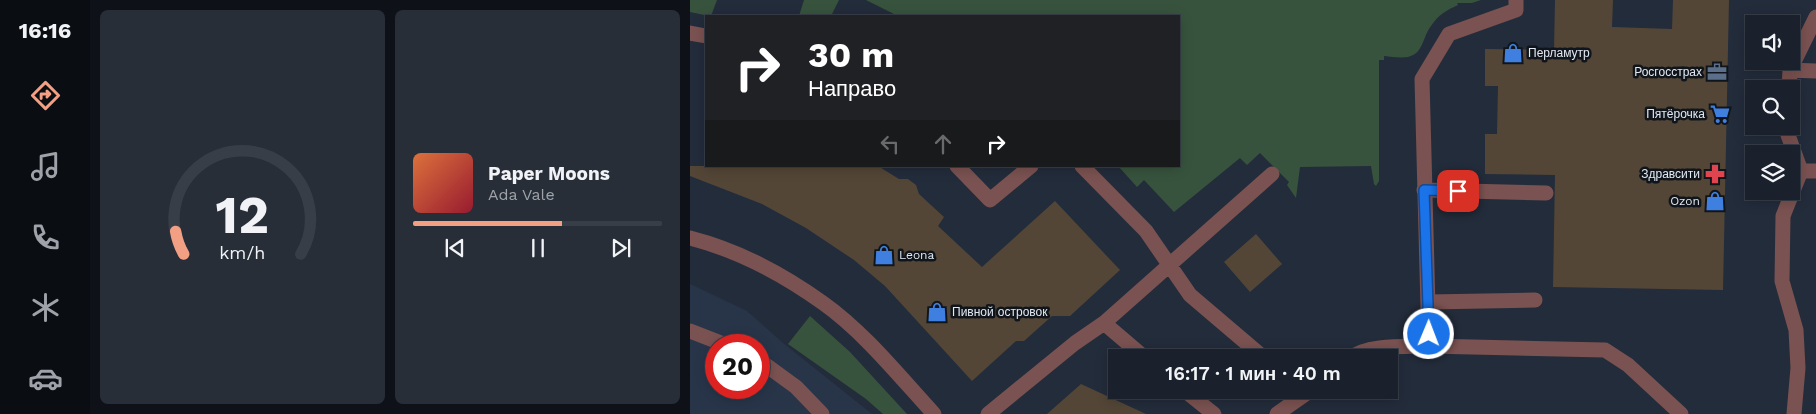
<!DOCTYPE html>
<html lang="ru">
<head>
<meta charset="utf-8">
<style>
  :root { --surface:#1a212c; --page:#272e38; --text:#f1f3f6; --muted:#9fa3a9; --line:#383e48; --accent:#f39f83 }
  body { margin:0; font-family:"Work Sans",sans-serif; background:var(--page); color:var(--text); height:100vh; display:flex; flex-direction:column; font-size:19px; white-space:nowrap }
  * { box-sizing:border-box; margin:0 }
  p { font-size:16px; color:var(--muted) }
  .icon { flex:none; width:28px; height:28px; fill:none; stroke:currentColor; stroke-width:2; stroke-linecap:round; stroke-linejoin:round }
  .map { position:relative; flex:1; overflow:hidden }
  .sheet { display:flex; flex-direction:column; gap:10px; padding:10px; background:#0e1218; width:600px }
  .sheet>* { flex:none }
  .banner { position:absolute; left:15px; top:15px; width:475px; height:152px; border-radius:0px; box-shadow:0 2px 12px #0003,0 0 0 1px var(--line); background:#202124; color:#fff; overflow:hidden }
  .controls { position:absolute; left:1055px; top:15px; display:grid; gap:10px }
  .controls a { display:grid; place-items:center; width:55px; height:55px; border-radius:0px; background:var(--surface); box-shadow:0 2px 12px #0003,0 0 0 1px var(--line); font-size:25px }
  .speed { position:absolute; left:15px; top:334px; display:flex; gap:10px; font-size:25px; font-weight:700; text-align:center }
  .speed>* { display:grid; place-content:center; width:65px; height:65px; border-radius:50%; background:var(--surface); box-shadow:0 2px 12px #0003,0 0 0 1px var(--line); line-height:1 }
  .speed .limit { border:8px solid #d22; background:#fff; color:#111 }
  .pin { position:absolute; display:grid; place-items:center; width:42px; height:42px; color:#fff; margin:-21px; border-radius:10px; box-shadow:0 2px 8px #0006 }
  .me { position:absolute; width:55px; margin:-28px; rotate:1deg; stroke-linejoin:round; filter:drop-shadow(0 0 4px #0008) }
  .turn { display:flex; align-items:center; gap:18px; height:105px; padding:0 20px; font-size:22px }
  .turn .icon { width:65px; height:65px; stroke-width:2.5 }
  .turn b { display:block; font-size:35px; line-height:42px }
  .lanes { display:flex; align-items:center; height:48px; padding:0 20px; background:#0003; justify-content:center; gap:25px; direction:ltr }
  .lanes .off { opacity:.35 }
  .sheet .widget { flex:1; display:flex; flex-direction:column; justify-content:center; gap:8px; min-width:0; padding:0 18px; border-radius:8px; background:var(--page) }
  .sheet .dial { align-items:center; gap:0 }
  .dial svg { height:130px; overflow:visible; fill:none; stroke:var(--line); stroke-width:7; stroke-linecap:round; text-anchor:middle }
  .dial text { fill:var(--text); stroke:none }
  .song { display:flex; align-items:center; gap:15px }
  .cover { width:60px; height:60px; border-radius:8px; background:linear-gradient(135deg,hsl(20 70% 55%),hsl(350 70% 35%)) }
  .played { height:5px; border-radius:2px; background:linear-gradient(90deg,var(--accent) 60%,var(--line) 60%) }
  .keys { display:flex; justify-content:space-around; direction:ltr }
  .sheet .tiles { flex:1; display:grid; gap:10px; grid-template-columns:repeat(2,1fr) }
  .trip { position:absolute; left:418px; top:349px; width:290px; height:50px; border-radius:0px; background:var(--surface); box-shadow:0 2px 12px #0003,0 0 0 1px var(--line); font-weight:600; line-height:50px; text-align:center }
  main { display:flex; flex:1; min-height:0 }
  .tabs { display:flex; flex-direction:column; width:90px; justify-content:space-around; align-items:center; background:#0a0d12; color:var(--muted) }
  .tabs .icon { width:35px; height:35px }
  .tabs .on { color:var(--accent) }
  .tabs b { font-size:22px; color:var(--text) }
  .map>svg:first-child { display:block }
</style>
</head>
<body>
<main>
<nav class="tabs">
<b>16:16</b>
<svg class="icon on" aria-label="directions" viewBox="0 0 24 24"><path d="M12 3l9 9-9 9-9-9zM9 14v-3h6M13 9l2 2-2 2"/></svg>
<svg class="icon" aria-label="music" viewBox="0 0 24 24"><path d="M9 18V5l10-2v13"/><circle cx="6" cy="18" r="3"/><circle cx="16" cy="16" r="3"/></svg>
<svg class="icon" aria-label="phone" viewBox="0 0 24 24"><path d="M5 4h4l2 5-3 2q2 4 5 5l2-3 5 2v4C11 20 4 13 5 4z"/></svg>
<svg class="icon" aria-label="climate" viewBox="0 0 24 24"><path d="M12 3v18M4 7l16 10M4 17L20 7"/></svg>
<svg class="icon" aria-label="car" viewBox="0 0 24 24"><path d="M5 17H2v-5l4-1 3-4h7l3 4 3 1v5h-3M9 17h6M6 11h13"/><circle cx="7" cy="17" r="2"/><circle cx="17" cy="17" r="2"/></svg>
</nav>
<section class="sheet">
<div class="tiles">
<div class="widget dial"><svg viewBox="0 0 100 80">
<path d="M14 69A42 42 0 1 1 86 69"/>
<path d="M14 69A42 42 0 0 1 9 55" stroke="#f39f83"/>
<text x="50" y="56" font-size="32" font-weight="700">12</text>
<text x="50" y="72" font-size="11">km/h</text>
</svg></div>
<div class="widget">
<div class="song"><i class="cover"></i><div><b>Paper Moons</b><p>Ada Vale</p></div></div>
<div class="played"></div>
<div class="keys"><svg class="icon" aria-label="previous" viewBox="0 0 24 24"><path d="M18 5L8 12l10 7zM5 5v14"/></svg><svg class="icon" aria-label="pause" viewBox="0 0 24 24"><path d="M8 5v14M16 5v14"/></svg><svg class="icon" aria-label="next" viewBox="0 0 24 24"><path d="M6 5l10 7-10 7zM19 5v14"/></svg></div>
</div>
</div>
</section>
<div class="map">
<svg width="1126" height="414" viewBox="0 0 1126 414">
  <rect width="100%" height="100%" fill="#232c3b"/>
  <!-- built -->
  <path fill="#283549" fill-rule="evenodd" d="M 0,284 L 57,311 L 93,343 L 182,414 L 0,414 ZM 26,345 L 69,345 L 69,388 L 26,388 Z"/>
  <!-- green -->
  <path fill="#37533d" d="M 0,0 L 27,0 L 21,16 L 19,16 L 0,12 Z
    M 114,0 L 149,0 L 141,16 L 109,16 Z
    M 176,0 L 791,0 L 782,3 L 767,3 L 768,5 C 757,10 748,15 741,26 C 732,38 734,53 718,57 C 710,58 702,57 694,56 L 694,60 L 689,60 L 689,181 L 686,186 L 684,184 L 681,166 L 610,167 L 606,198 L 597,185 L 599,182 L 570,153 L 557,165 L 550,158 L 484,212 L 454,180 L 447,187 L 428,166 L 489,166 L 489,16 L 208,16 Z
    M 120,316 L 160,352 L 217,414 L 193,414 L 176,399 L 98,344 Z"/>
  <!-- building -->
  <path fill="#534637" d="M 865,0 L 923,0 L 922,27 L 982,29 L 983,0 L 1039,0 L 1033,290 L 863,287 L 865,175 L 795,174 L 795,134 L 807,134 L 808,86 L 795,86 L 795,49 L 864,50 Z
    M 0,166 L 188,166 L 209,179 L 218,179 L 226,185 L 229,194 L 254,217 L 248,226 L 292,267 L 365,201 L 430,270 L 380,316 L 362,316 L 334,341 L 326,341 L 282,381 L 195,286 L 164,260 L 116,228 L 72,204 L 0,176 Z
    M 566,234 L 592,264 L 560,292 L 534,262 Z
    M 391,384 L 456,414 L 357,414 Z"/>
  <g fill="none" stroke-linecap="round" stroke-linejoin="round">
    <!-- minor -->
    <path stroke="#7a5251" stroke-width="15" d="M 826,0 L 826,10 L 759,34 L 732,79 L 739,346 L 915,350 L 938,365 L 991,414
      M 0,33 L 16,36
      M 1100,70 L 1126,71
      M 1099,89 L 1100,70 L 1126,17
      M 1098,126 L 1098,135 L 1111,171
      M 267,166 L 300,200 L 341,166
      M 392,166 L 456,231 L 500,295 L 574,358
      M 734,190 L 856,193
      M 0,238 C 47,250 94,275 133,303 C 174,332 210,377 244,414
      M 739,302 L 845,300
      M 414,323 L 582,174
      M 0,331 L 36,345
      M 661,358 C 677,344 718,347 739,346
      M 69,360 L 106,387 L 132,414
      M 494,390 L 524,414
      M 298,414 L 385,343 L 414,323 L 455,358
      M 587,414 L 621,390
      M 1104,414 L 1108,368 L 1106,330 L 1092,281 L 1093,216 L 1111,171 L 1126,171"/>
  </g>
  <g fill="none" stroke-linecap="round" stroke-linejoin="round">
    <defs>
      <path id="route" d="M 739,334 L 734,190 L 768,191"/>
    </defs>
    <!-- route casing -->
    <use href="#route" stroke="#114b97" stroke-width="12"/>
    <!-- route -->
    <use href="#route" stroke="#1a73e8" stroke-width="9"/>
  </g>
  <!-- icons -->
  <defs>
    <symbol id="shop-bare" viewBox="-9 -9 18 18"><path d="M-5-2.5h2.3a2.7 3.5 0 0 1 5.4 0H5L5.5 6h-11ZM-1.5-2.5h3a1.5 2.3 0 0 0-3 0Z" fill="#3f7fe0" stroke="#10151b" stroke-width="2.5" paint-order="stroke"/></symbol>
    <symbol id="office-bare" viewBox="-9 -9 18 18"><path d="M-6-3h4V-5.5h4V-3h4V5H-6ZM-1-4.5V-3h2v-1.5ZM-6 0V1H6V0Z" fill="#5c6f8a" stroke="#10151b" stroke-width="2.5" paint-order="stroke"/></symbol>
    <symbol id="supermarket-bare" viewBox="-9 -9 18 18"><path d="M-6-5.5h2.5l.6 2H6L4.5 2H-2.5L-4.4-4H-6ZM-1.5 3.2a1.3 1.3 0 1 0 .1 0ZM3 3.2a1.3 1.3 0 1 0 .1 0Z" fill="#3f7fe0" stroke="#10151b" stroke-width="2.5" paint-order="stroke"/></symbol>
    <symbol id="pharmacy-bare" viewBox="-9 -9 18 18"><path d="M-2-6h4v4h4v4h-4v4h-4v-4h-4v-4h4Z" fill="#e0444e" stroke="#10151b" stroke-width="2.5" paint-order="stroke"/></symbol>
  </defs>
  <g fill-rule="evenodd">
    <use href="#shop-bare" x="809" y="39" width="28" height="28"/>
    <use href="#office-bare" x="1013" y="58" width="28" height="28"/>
    <use href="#supermarket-bare" x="1016" y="100" width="28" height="28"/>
    <use href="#pharmacy-bare" x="1011" y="160" width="28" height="28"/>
    <use href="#shop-bare" x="1011" y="187" width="28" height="28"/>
    <use href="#shop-bare" x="180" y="241" width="28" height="28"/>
    <use href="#shop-bare" x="233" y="298" width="28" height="28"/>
  </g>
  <g text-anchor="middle" stroke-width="5" stroke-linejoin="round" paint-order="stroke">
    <!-- poi labels -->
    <g font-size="12" fill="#e3e9f3" stroke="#10151b" text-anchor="end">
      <text x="838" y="57" text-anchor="start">Перламутр</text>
      <text x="1012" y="76">Росгосстрах</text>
      <text x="1015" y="118">Пятёрочка</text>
      <text x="1010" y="178">Здравсити</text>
      <text x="1010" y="205">Ozon</text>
      <text x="209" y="259" text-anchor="start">Leona</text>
      <text x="262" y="316" text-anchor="start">Пивной островок</text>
    </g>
  </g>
</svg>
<div class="controls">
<a><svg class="icon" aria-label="sound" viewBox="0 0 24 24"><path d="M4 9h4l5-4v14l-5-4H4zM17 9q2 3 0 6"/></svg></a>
<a><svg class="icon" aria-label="search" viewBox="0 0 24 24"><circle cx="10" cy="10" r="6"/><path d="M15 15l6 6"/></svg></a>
<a><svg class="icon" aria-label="layers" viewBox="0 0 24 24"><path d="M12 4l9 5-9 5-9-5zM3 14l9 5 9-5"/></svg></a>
</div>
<div class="speed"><div class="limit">20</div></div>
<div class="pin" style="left:768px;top:191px;background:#d93025"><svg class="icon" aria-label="arrive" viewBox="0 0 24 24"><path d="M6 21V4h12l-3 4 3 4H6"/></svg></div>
<svg class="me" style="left:739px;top:334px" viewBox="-20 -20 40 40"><circle r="17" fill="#1a73e8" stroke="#fff" stroke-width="3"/><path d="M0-11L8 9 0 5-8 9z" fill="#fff"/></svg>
<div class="trip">16:17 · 1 мин · 40 m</div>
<div class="banner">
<div class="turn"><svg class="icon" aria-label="right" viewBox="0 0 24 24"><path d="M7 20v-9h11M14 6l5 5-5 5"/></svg><div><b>30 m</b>Направо</div></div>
<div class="lanes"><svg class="icon off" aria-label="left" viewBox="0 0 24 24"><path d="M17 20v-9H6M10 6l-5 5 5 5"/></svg><svg class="icon off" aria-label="ahead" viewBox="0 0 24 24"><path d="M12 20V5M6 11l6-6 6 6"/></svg><svg class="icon" aria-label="right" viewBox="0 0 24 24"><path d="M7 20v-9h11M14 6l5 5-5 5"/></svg></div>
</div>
</div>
</main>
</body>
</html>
